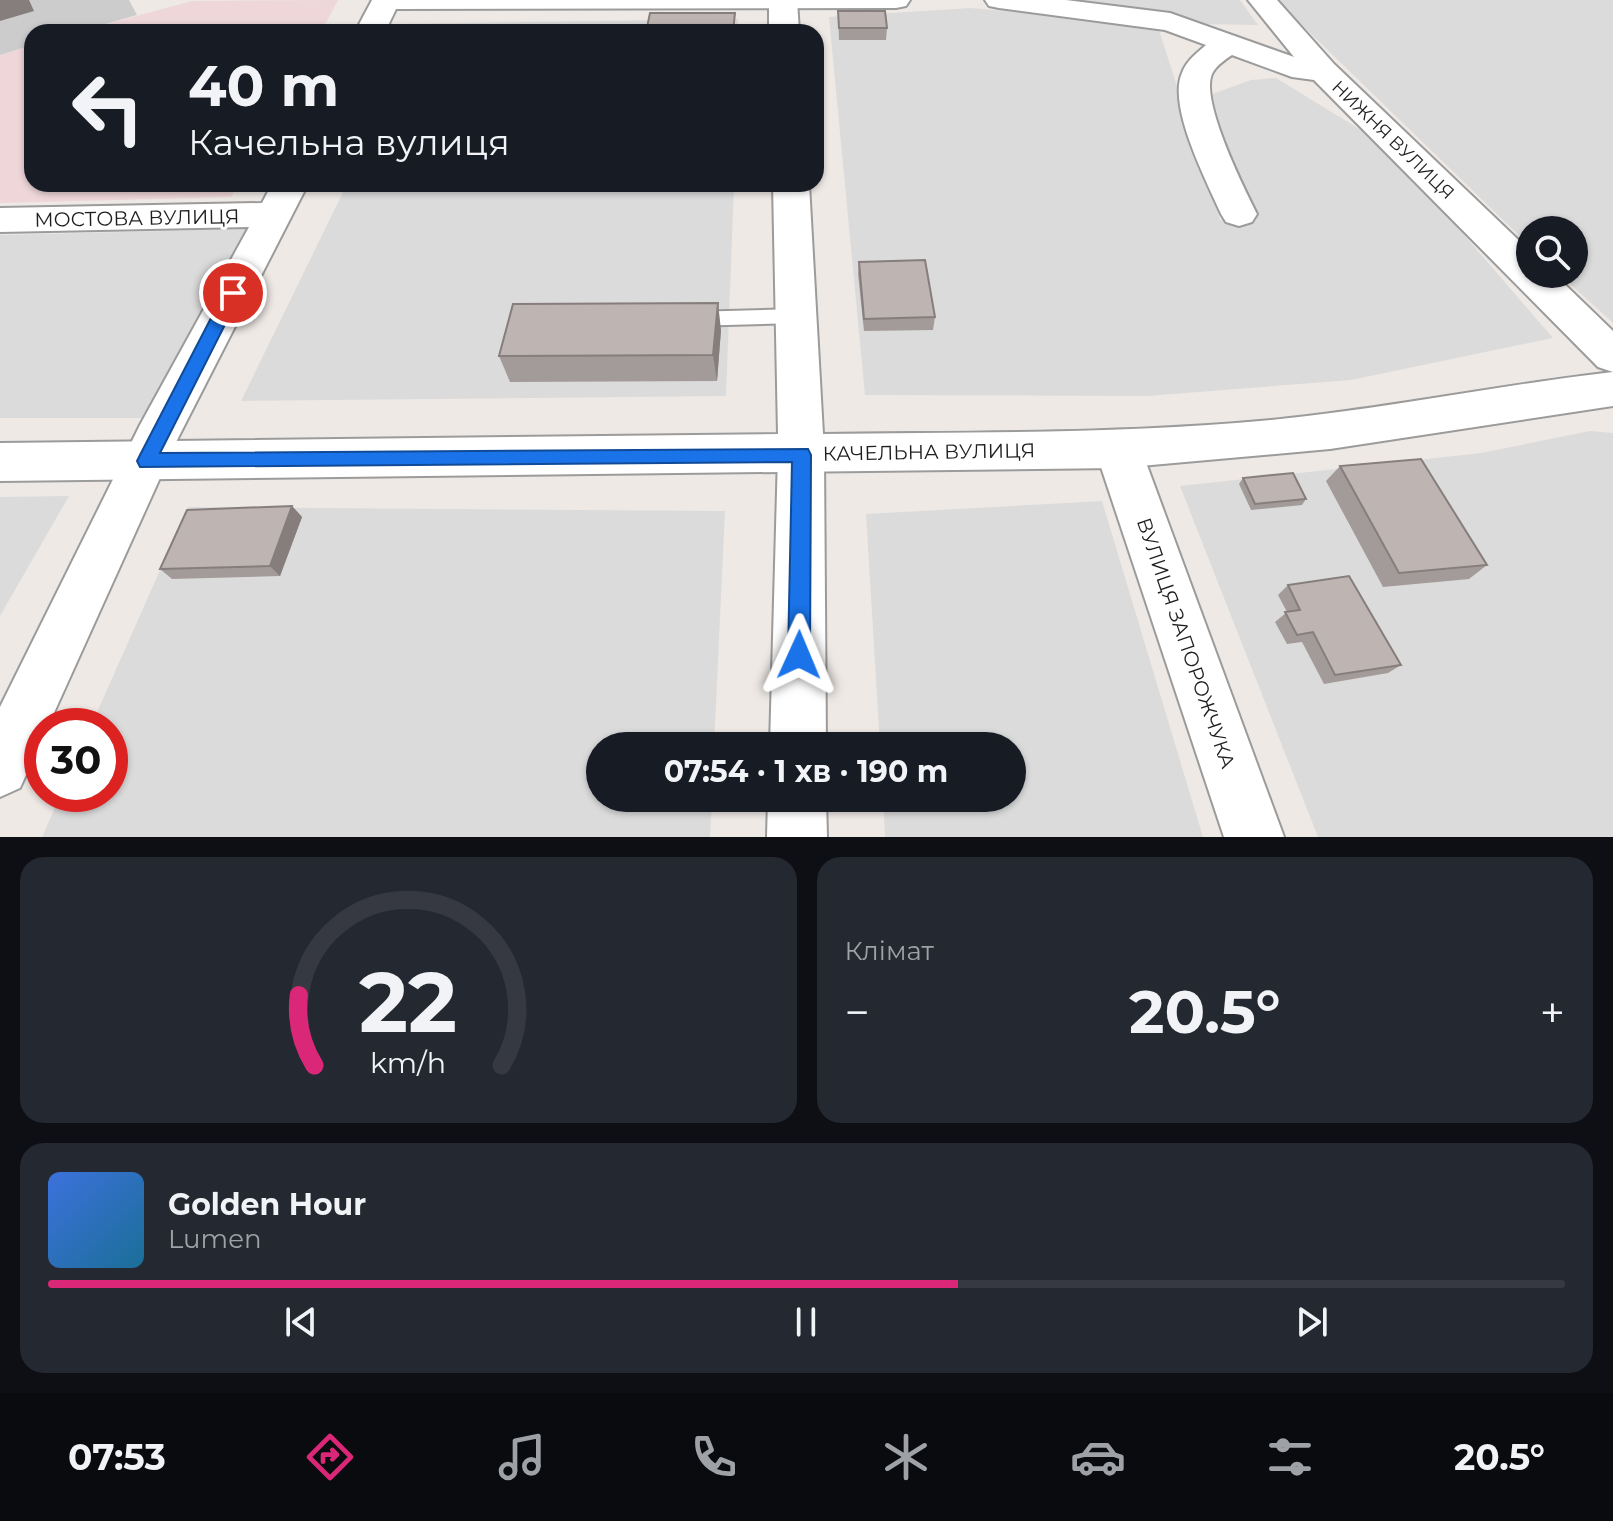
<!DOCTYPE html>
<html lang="uk">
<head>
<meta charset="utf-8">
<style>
  :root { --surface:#171b24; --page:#242831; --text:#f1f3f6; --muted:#9ea1a6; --line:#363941; --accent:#db2777 }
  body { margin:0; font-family:Montserrat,sans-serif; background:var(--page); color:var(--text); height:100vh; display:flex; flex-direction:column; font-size:30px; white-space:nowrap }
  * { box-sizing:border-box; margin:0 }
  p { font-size:26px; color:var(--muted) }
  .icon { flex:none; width:44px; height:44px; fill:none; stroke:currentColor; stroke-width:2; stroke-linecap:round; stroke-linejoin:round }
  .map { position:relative; height:837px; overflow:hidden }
  .sheet { display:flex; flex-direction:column; gap:20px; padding:20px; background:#0d0f14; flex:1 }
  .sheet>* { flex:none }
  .banner { position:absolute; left:24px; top:24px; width:800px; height:168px; border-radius:24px; box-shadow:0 2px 6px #0004; background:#171b24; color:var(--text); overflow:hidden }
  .tools { position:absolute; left:1516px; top:216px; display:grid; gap:16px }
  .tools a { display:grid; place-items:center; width:72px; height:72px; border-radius:50%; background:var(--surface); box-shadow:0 2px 6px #0004; font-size:40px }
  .speed { position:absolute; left:24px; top:708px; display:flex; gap:16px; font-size:40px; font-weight:700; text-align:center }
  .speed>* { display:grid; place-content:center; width:104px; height:104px; border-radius:50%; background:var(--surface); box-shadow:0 2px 6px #0004; line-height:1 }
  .speed .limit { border:12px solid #d22; background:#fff; color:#111 }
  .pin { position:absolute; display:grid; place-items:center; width:68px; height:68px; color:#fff; margin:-34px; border:4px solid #fff; border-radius:50%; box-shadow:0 2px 8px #0007 }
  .me { position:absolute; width:88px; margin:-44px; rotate:1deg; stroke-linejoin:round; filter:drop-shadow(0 0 6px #0008) }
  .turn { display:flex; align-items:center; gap:28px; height:168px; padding:0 32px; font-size:36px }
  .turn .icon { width:104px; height:104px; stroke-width:2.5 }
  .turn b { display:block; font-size:56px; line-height:68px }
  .big { font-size:60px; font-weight:700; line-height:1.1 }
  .sheet .card { flex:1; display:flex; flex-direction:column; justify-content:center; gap:12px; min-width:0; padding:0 28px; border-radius:24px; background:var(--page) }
  .sheet .dial { align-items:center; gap:0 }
  .dial svg { height:208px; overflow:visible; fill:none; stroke:var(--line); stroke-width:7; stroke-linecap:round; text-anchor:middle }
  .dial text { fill:var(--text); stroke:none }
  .song { display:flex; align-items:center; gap:24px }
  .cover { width:96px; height:96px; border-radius:12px; background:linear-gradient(135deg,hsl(220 70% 55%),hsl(200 70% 35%)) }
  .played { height:8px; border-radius:4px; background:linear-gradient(90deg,var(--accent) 60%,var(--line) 60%) }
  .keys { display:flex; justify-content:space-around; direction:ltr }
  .heat { display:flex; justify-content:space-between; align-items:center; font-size:44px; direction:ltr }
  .sheet .tiles { flex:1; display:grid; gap:20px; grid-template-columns:1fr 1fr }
  .card:last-child { grid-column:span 2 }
  .trip { position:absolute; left:586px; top:732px; width:440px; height:80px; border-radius:40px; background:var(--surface); box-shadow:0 2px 6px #0004; font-weight:700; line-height:80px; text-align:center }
  .tab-bar { display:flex; height:128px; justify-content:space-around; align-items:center; background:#090b0e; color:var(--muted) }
  .tab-bar .icon { width:56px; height:56px }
  .tab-bar .current { color:var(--accent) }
  .tab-bar b { font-size:36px; color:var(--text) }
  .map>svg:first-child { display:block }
</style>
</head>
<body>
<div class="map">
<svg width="1613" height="837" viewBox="0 0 1613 837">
  <rect width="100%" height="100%" fill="#eee9e5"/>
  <!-- residential -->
  <path fill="#dcdbdb" d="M 1054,0 L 1240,0 L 1258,25 L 1194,24 L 1125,7 Z
    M 1276,0 L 1613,0 L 1613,323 L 1559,274 L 1574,274 L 1574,230 L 1530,230 L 1530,246 Z
    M 970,8 L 1157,24 L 1220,220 L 1252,220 L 1207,96 L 1251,80 L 1276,78 L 1374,138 L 1407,169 L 1553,338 L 1351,380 L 1147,396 L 865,395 L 829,17 Z
    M 738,19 L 738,32 L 391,32 L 395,24 Z
    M 347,184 L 734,184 L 726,396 L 241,401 Z
    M 246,229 L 148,418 L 0,418 L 0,235 Z
    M 1590,431 L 1613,433 L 1613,837 L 1318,837 L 1180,486 L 1481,453 Z
    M 69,496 L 0,616 L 0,497 Z
    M 1102,501 L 1203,837 L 885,837 L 883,798 L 1012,798 L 1012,746 L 880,746 L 866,514 Z
    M 188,507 L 725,511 L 714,746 L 600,746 L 600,798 L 712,798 L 710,837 L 42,837 L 61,794 L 110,794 L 110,726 L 91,726 Z"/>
  <!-- commercial -->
  <path fill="#eed6d9" d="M 338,0 L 321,32 L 77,32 L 192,1 Z
    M 32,45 L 32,184 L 238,184 L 231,197 L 0,203 L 0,55 Z"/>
  <!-- religious -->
  <path fill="#ccc" d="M 0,0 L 129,0 L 137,15 L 77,32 L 32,32 L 32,45 L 0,55 Z"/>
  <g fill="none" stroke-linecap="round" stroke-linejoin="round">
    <defs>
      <path id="service" d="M 796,309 L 803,311 L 806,316 L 803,321 L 796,323 L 690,326 L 683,324 L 680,319 L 683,314 L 690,312 Z"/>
      <path id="minor" d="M 372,0 L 910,0 L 906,6 L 896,8 L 396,9 L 385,32 L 355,32 Z
        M 985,0 L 1066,0 L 1170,13 L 1294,57 L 1248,0 L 1277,0 L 1334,64 L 1530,251 L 1530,274 L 1554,274 L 1613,331 L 1613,372 L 1598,367 L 1314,80 L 1292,77 L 1232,55 C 1226,59 1217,65 1213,72 C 1198,97 1244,188 1257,214 L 1252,222 L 1239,226 L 1226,222 L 1221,214 C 1207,182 1167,106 1182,73 C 1186,61 1197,53 1206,45 L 1165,30 L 999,8 L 989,6 Z
        M 272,184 L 308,184 L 178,438 L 48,726 L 42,726 L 42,740 L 20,788 L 0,797 L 0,707 L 140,425 L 249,227 L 0,232 L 0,208 L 262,203 Z
        M 1118,430 L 1134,436 L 1141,449 L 1284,837 L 1224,837 L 1095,449 L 1102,436 Z
        M 801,436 L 817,442 L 824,455 L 826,746 L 770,746 L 778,455 L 785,442 Z
        M 768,798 L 826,798 L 827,837 L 767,837 Z"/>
      <path id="tertiary" d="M 769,0 L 797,0 L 799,32 L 769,32 Z
        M 773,184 L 809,184 L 823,434 C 972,432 1122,434 1271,420 C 1385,409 1498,385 1613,372 L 1613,406 L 1330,449 L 1118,468 L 0,481 L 0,443 L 778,434 Z"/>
    </defs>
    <!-- service casing -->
    <use href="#service" stroke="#9b9b9b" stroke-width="4"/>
    <!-- minor casing -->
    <use href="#minor" stroke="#9b9b9b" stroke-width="4"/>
    <!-- tertiary casing -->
    <use href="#tertiary" stroke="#9b9b9b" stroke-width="4"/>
    <!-- service -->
    <use href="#service" fill="#fff" fill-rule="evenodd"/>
    <!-- minor -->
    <use href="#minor" fill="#fff" fill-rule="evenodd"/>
    <!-- tertiary -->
    <use href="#tertiary" fill="#fff" fill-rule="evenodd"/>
  </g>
  <!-- wall -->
  <path fill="#a39b99" d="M 838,11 L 887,28 L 886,40 L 839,40 Z
    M 859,262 L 935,317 L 933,330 L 864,331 L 858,274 Z
    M 721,330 L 717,381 L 510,382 L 499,356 Z
    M 1340,466 L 1487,565 L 1469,579 L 1383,587 L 1326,481 Z
    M 1243,478 L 1306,499 L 1302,505 L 1251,510 L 1239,484 Z
    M 292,506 L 302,517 L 280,576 L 172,579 L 160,569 Z
    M 1288,585 L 1401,665 L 1388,673 L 1324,684 L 1302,642 L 1287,644 L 1275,622 L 1287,612 L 1278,595 Z"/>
  <!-- shaded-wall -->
  <path fill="#857e7d" d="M 0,0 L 29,0 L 34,11 L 0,21 Z
    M 718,303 L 721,330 L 717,381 L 713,355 Z
    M 292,506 L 302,517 L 280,576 L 270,566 Z"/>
  <!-- building -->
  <path fill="#beb4b2" stroke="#857e7d" stroke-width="2" d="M 838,11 L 885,11 L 887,28 L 839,28 Z
    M 650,13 L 735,13 L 733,32 L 646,32 Z
    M 925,260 L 935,317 L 864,319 L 859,262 Z
    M 718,303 L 713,355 L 499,356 L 513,304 Z
    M 1421,459 L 1487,565 L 1399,573 L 1340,466 Z
    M 1293,473 L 1306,499 L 1255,504 L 1243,478 Z
    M 292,506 L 270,566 L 160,569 L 187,510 Z
    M 1349,576 L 1401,665 L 1335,675 L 1313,632 L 1297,635 L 1285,612 L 1300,610 L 1288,585 Z"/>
  <!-- route -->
  <path fill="#1a73e8" stroke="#114b97" stroke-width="2" d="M 233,287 L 241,293 L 160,453 L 808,449 L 811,455 L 810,655 L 807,662 L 799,666 L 791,662 L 788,655 L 792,462 L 140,467 L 137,461 L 140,455 L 224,293 Z"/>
  <g text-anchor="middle" stroke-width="6" stroke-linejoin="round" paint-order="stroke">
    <!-- far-street labels -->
    <g font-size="18" fill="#1e1e1e" stroke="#fff">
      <text transform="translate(1393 140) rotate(44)" y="6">НИЖНЯ ВУЛИЦЯ</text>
    </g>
    <!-- street labels -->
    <g font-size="20" fill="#1e1e1e" stroke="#fff">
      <text transform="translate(137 218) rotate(-1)" y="7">МОСТОВА ВУЛИЦЯ</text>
      <text transform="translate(929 452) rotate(-1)" y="7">КАЧЕЛЬНА ВУЛИЦЯ</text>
      <text transform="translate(1186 643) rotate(71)" y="7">ВУЛИЦЯ ЗАПОРОЖЧУКА</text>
    </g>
  </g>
</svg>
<div class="tools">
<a><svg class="icon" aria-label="search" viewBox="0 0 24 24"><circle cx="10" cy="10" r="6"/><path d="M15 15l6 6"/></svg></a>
</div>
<div class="speed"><div class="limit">30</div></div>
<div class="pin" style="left:233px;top:293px;background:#d93025"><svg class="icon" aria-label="arrive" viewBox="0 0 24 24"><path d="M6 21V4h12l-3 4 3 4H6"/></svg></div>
<svg class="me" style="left:799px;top:655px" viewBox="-20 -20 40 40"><path d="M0-17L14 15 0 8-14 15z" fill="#1a73e8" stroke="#fff" stroke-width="4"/></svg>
<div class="trip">07:54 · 1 хв · 190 m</div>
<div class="banner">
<div class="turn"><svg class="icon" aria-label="left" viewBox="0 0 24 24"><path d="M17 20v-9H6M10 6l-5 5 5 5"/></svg><div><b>40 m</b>Качельна вулиця</div></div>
</div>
</div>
<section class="sheet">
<div class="tiles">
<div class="card dial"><svg viewBox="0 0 100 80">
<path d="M14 69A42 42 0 1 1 86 69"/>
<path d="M14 69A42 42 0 0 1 8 42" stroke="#db2777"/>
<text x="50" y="56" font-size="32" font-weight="700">22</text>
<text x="50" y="72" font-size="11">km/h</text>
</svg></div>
<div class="card"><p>Клімат</p>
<div class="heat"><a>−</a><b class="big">20.5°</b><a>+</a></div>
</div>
<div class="card">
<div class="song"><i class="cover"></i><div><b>Golden Hour</b><p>Lumen</p></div></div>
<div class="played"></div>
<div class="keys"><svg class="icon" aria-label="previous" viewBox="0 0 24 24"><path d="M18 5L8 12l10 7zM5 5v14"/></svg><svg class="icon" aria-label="pause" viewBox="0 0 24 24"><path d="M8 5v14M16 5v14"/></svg><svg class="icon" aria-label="next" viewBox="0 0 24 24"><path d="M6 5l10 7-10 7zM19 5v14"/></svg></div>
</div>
</div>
</section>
<nav class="tab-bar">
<b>07:53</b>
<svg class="icon current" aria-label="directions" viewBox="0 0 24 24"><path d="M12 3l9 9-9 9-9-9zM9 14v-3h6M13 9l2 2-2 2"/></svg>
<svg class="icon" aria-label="music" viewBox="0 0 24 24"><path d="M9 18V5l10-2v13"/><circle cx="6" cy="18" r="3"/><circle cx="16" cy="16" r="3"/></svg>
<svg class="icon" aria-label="phone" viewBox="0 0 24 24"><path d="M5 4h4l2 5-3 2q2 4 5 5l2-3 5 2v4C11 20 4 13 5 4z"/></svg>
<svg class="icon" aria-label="climate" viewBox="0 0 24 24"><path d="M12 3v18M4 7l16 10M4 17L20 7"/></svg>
<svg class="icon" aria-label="car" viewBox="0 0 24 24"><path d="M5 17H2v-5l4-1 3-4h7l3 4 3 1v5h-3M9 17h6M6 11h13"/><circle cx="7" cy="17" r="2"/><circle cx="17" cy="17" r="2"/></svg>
<svg class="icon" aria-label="filters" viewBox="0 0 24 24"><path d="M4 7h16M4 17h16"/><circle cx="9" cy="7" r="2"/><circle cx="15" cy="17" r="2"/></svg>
<b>20.5°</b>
</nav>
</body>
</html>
